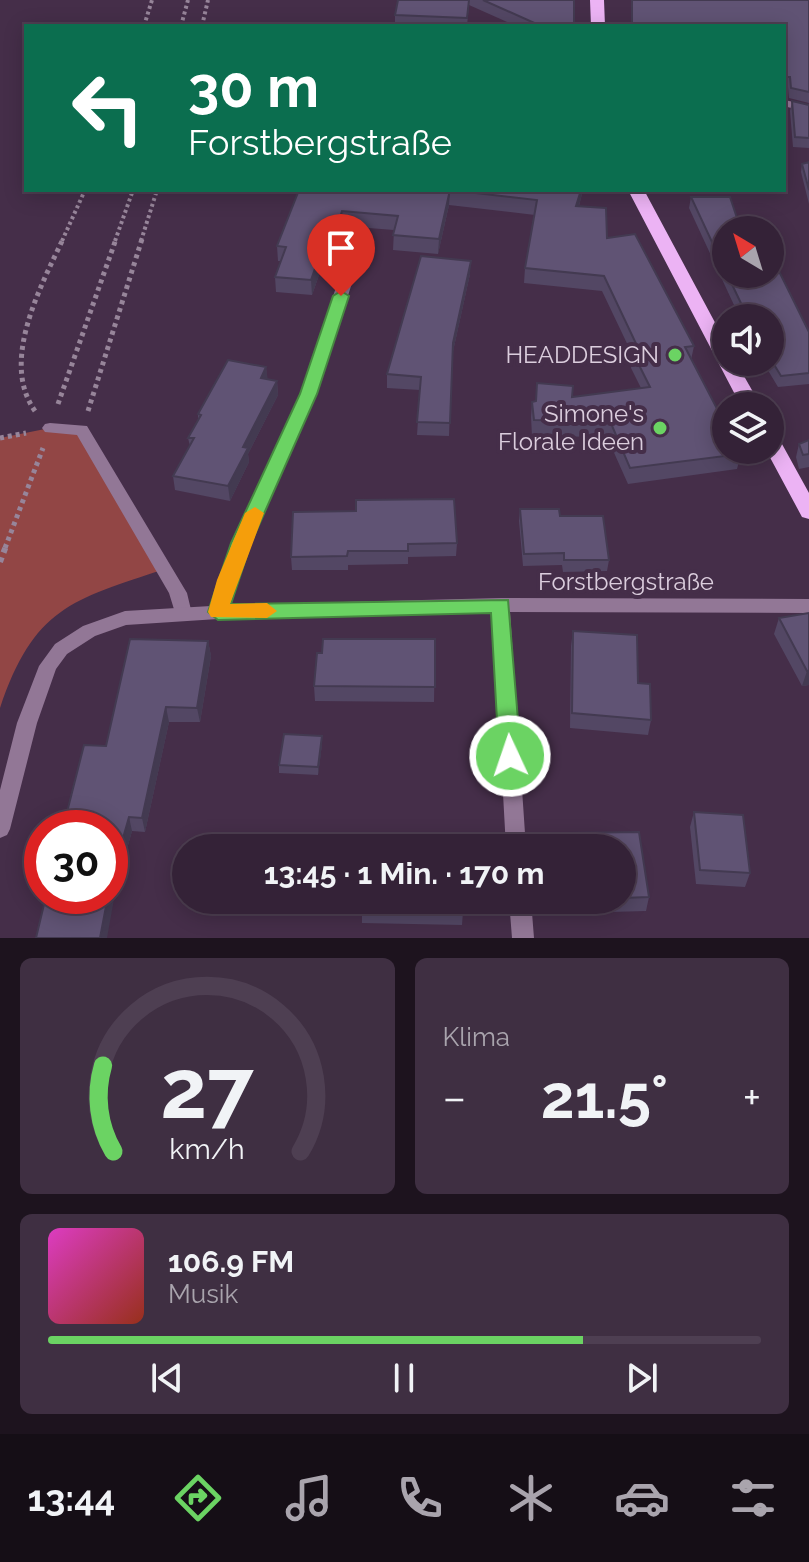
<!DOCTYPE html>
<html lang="de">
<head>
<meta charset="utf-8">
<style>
  :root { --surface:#342237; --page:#3f2f42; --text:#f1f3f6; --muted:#a9a4ad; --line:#4e3f52; --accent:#6bd363 }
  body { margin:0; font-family:Raleway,sans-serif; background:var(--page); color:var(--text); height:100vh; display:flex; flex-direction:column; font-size:30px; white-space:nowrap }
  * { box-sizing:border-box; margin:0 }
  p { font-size:26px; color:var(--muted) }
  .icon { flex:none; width:44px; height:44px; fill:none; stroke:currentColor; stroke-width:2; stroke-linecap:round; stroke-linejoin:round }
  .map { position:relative; height:938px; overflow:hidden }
  .side { display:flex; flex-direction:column; gap:20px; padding:20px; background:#1d131e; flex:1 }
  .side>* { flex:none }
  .banner { position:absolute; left:24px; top:24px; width:762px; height:168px; border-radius:0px; box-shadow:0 4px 20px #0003,0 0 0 2px var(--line); background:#0b6e4f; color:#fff; overflow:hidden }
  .needle { width:52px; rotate:322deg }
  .controls { position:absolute; left:712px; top:216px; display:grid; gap:16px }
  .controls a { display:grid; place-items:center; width:72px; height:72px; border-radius:50%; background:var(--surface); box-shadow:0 4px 20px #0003,0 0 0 2px var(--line); font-size:40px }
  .speed { position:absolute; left:24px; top:810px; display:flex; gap:16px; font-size:40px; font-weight:700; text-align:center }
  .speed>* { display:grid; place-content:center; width:104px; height:104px; border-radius:50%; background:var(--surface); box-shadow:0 4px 20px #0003,0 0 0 2px var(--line); line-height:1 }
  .speed .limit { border:12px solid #d22; background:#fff; color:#111 }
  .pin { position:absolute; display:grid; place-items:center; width:68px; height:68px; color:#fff; margin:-82px -34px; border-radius:50% 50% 50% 0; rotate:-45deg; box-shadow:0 0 8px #0007 }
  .pin .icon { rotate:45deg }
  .me { position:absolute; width:88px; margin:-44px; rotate:357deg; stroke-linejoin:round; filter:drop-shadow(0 0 6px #0008) }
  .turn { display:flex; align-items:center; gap:28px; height:168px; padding:0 32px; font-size:36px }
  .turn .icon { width:104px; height:104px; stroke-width:2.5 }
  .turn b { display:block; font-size:56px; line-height:68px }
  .big { font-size:60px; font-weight:700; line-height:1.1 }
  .side .widget { flex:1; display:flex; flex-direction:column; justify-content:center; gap:12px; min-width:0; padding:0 28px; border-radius:12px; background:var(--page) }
  .side .dial { align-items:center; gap:0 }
  .dial svg { height:208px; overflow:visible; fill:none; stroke:var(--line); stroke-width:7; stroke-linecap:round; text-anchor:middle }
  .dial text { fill:var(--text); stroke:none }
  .song { display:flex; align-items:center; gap:24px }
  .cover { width:96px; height:96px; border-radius:12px; background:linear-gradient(135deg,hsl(310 70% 55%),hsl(10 70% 35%)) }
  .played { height:8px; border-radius:4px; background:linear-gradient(90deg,var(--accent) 75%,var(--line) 75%) }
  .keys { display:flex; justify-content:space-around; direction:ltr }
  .heat { display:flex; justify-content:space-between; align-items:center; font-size:44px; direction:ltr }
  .side .tiles { flex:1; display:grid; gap:20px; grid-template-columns:1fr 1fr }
  .widget:last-child { grid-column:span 2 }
  .trip { position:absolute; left:172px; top:834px; width:464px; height:80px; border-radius:40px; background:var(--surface); box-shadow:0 4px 20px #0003,0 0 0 2px var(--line); font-weight:700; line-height:80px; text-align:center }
  .tabs { display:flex; height:128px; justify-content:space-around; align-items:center; background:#150e16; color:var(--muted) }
  .tabs .icon { width:56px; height:56px }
  .tabs .selected { color:var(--accent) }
  .tabs b { font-size:36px; color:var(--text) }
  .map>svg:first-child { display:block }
</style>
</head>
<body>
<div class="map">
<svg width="809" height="938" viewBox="0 0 809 938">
  <rect width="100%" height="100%" fill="#452e49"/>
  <!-- green -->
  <path fill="#924645" d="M 50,428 L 82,430 L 165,569 C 71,600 34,608 0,708 L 0,438 Z"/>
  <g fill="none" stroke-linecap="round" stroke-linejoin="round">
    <!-- path-far2 -->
    <path stroke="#97859a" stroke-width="4" stroke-dasharray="3 3" stroke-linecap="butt" d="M 144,26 L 152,0
      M 181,26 L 188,0
      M 202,26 L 208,0
      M 62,241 L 85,190
      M 115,241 L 133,190
      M 141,241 L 157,190"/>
    <!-- path-far1 -->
    <path stroke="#97859a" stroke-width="5" stroke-dasharray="4 4" stroke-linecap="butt" d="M 58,404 L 116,239
      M 35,411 C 0,362 40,288 63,239
      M 88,411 L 142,239
      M 0,438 L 26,433
      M 5,548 L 43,448"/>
    <!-- path -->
    <path stroke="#97859a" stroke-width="6" stroke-dasharray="5 5" stroke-linecap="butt" d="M 0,562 L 6,546"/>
    <!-- lane -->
    <path fill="#927796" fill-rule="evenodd" d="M 784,100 L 809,105 L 809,113 L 784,106 Z
      M 50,423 L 87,426 L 187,593 L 192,614 L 189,619 L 177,619 L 169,593 L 77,435 L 45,432 L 42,428 L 45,424 Z"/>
    <!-- street -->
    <path fill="#927796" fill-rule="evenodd" d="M 359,236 L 366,240 L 316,394 L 249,543 L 229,605 L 501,598 L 809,599 L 809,613 L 510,612 L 526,848 L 506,848 L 493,612 L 218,619 L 126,625 L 95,636 L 67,654 L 56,669 L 37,723 L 10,829 L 7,835 L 0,838 L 0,790 L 17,723 L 39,666 L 55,644 L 83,626 L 125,611 L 211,606 L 233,543 L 300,394 L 352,240 Z
      M 509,900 L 531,900 L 534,938 L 512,938 Z"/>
    <!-- primary -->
    <path fill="#ecb3f4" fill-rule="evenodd" d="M 590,0 L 604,0 L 605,26 L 591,26 Z
      M 628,190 L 644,190 L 726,343 L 726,362 L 736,362 L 761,406 L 741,406 Z
      M 770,433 L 777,435 L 809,493 L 809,519 L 802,517 L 766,450 L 770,450 Z"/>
  </g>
  <!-- wall -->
  <path fill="#534764" d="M 398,0 L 574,0 L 574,26 L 516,26 L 469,5 L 467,26 L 395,26 L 395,15 Z
    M 632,0 L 809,0 L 809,103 L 789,98 L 788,87 L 784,87 L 784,26 L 631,26 Z
    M 792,101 L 809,105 L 809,148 L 793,147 L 790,111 Z
    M 809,162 L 809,204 L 801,172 L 802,164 Z
    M 299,190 L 583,190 L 579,206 L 607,238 L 694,346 L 691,360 L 741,454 L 737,469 L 628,484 L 607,437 L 532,436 L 531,417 L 532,402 L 641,388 L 631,368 L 633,356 L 602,291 L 524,283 L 525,268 L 535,215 L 449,205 L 438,254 L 393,250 L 394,230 L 343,226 L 338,239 L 332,238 L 312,295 L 276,292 L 275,277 L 281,261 L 278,261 L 277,246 Z
    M 691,197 L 726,230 L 726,274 L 770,274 L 809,332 L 809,384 L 778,387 L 763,362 L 770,362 L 770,318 L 740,318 L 689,208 Z
    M 470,274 L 452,356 L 449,436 L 417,435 L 420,390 L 387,388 L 387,374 Z
    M 266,367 L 267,379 L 277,381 L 278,395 L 248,454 L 249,462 L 230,501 L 175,490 L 173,476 L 190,446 L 188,438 L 198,420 L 198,414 Z
    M 809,440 L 809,467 L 799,469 L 796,457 L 799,444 Z
    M 520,509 L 560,516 L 609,560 L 607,571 L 563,572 L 562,565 L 523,566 L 519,521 Z
    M 293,512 L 457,543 L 456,556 L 408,557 L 408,564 L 348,565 L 348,570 L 292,570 L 291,557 Z
    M 809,613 L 809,685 L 802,686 L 774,634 L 779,618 Z
    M 573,631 L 638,683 L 651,720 L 648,735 L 570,728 L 571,646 Z
    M 435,639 L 434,702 L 315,701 L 314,686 L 322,653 Z
    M 208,641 L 211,656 L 200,722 L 169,722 L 145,832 L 132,831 L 116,888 L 106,746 Z
    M 322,736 L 322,744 L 318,775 L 279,773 L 279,765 Z
    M 694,812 L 750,873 L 745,887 L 696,884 L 690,827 Z
    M 639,832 L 649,897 L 646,911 L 573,913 L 571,900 L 622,900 L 622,848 L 565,848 L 567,833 Z
    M 362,909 L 463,911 L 462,925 L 362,923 Z"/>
  <!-- shaded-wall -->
  <path fill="#433a51" d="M 450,190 L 449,205 L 438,254 L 439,239 Z
    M 581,190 L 583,190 L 575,221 L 576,206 Z
    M 342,211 L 343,226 L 338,239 L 338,224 Z
    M 331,223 L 332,238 L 312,295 L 311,280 Z
    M 471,261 L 470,274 L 452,356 L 449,436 L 453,343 Z
    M 266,367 L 268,381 L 261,378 Z
    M 277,381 L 278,395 L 248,454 L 249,462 L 230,501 L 228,486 L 243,447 Z
    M 208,641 L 211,656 L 200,722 L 197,708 Z
    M 807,671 L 809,671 L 809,685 L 802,686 Z
    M 166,707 L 169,722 L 145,832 L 142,818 Z
    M 322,736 L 322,744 L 318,775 L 318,767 Z
    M 129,817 L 132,831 L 116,888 L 107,938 L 100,938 L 108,896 L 110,896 L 112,874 Z"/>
  <!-- building -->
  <path fill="#605374" stroke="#433a51" stroke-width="2" d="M 398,0 L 469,0 L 467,18 L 395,15 Z
    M 483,0 L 574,0 L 574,26 L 541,26 Z
    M 632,0 L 809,0 L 809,92 L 791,88 L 790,77 L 784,77 L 784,26 L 632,26 Z
    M 792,101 L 809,105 L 809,138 L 795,137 Z
    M 809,162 L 809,190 L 802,164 Z
    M 299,190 L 450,190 L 439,239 L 393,235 L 398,216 L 342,211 L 338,224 L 331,223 L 311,280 L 275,277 L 286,247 L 277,246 Z
    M 450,190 L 581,190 L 576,206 L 606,208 L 607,238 L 635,234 L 694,346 L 685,347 L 726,426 L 726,450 L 739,450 L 741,454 L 630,468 L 610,421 L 534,420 L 532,402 L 536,401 L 537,383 L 573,386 L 572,397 L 650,387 L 633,353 L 640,352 L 604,276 L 525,268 L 537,200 Z
    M 691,197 L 730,197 L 741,230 L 726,230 L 726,272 Z
    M 770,253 L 809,332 L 809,373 L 781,376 L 770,358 L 770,318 L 748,318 L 727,274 L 770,274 Z
    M 421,256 L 471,261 L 453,343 L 450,423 L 417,422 L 421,377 L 387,374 Z
    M 228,360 L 266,367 L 261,378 L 277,381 L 243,447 L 248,448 L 228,486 L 173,476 L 194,438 L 188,438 L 201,415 L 198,414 Z
    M 809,440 L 809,454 L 803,455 L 799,444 Z
    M 454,499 L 457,543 L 408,544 L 408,551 L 348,551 L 347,556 L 291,557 L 293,512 L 356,511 L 356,500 Z
    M 520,509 L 559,509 L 560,516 L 603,516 L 609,560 L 564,560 L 564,553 L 524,554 Z
    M 809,613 L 809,671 L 807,671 L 779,618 Z
    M 573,631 L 637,635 L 638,683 L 650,684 L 651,720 L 572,713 Z
    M 130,639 L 208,641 L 197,708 L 166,707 L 142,818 L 129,817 L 110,884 L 110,828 L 63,828 L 84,745 L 106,746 Z
    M 323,639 L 435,639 L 435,687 L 314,686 L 317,653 L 322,653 Z
    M 284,734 L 322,736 L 318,767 L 279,765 Z
    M 694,812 L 743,815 L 750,873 L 700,870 Z
    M 639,832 L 649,897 L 622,898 L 622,848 L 569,848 L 567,833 Z
    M 365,835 L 462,837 L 462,848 L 365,848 Z
    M 46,896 L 108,896 L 100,938 L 36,938 Z
    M 362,900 L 462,900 L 463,911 L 362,909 Z"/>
  <!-- route -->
  <path fill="#6bd363" stroke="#468940" stroke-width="2" d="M 341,291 L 349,296 L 317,394 L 251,543 L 231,604 L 508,600 L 521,756 L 518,762 L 502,762 L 499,756 L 491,613 L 218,620 L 208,612 L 231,543 L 300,394 L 333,296 Z"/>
  <!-- slow -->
  <path fill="#f59e0b" d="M 255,507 L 264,513 L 230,604 L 267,603 L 277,611 L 267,618 L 211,617 L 208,612 L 217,580 L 245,513 Z"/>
  <!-- markers -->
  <g fill="#6bd363" stroke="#452e49" stroke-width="3">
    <circle cx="675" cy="355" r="8"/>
    <circle cx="660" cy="428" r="8"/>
  </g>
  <g text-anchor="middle" stroke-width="8" stroke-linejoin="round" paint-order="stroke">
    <!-- poi labels -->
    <g font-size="24" fill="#dbcddd" stroke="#452e49" text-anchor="end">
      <text x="659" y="363">HEADDESIGN</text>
      <text x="644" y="422">Simone's<tspan x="644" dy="28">Florale Ideen</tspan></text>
    </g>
    <!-- street labels -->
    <g font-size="24" fill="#dbcddd" stroke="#452e49">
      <text x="626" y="590">Forstbergstraße</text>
    </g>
  </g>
</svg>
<div class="controls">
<a><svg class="needle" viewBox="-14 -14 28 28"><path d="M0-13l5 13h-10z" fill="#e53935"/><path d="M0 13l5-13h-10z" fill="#a9a4ad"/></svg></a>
<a><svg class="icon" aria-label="sound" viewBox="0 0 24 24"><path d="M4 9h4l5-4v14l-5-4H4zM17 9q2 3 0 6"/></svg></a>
<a><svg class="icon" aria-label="layers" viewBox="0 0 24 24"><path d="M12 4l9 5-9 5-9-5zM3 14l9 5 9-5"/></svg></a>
</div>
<div class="speed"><div class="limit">30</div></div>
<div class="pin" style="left:341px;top:296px;background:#d93025"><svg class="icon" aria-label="arrive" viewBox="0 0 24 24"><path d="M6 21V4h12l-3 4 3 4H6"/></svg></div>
<svg class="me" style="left:510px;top:756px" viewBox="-20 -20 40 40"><circle r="17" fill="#6bd363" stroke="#fff" stroke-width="3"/><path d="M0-11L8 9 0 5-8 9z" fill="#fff"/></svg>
<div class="trip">13:45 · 1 Min. · 170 m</div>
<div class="banner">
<div class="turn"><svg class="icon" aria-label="left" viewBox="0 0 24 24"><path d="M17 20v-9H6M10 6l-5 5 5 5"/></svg><div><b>30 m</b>Forstbergstraße</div></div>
</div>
</div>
<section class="side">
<div class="tiles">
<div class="widget dial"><svg viewBox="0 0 100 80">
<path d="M14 69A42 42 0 1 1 86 69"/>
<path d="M14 69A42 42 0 0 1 10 36" stroke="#6bd363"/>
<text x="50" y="56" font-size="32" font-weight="700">27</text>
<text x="50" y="72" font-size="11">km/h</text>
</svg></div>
<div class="widget"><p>Klima</p>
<div class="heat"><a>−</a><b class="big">21.5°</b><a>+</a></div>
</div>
<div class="widget">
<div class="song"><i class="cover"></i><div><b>106.9 FM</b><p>Musik</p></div></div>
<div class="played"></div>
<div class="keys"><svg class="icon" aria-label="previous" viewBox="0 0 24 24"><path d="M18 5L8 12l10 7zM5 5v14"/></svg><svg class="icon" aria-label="pause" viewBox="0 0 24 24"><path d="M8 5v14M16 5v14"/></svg><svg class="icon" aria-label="next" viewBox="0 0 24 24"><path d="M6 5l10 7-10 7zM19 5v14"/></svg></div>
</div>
</div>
</section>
<nav class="tabs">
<b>13:44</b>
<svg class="icon selected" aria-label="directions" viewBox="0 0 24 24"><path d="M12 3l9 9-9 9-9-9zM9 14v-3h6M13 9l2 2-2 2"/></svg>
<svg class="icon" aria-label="music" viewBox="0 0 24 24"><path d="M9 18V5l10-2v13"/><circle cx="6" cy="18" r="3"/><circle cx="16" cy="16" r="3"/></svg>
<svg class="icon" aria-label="phone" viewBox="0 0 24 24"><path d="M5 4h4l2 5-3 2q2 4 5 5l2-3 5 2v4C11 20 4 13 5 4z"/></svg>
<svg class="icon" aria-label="climate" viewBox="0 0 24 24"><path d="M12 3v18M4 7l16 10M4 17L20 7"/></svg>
<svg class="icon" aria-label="car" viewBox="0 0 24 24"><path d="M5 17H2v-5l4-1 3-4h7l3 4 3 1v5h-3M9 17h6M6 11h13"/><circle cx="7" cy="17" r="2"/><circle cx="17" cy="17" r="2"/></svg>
<svg class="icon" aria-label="filters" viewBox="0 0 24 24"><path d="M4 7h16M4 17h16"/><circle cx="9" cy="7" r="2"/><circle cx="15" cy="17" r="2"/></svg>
</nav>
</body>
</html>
